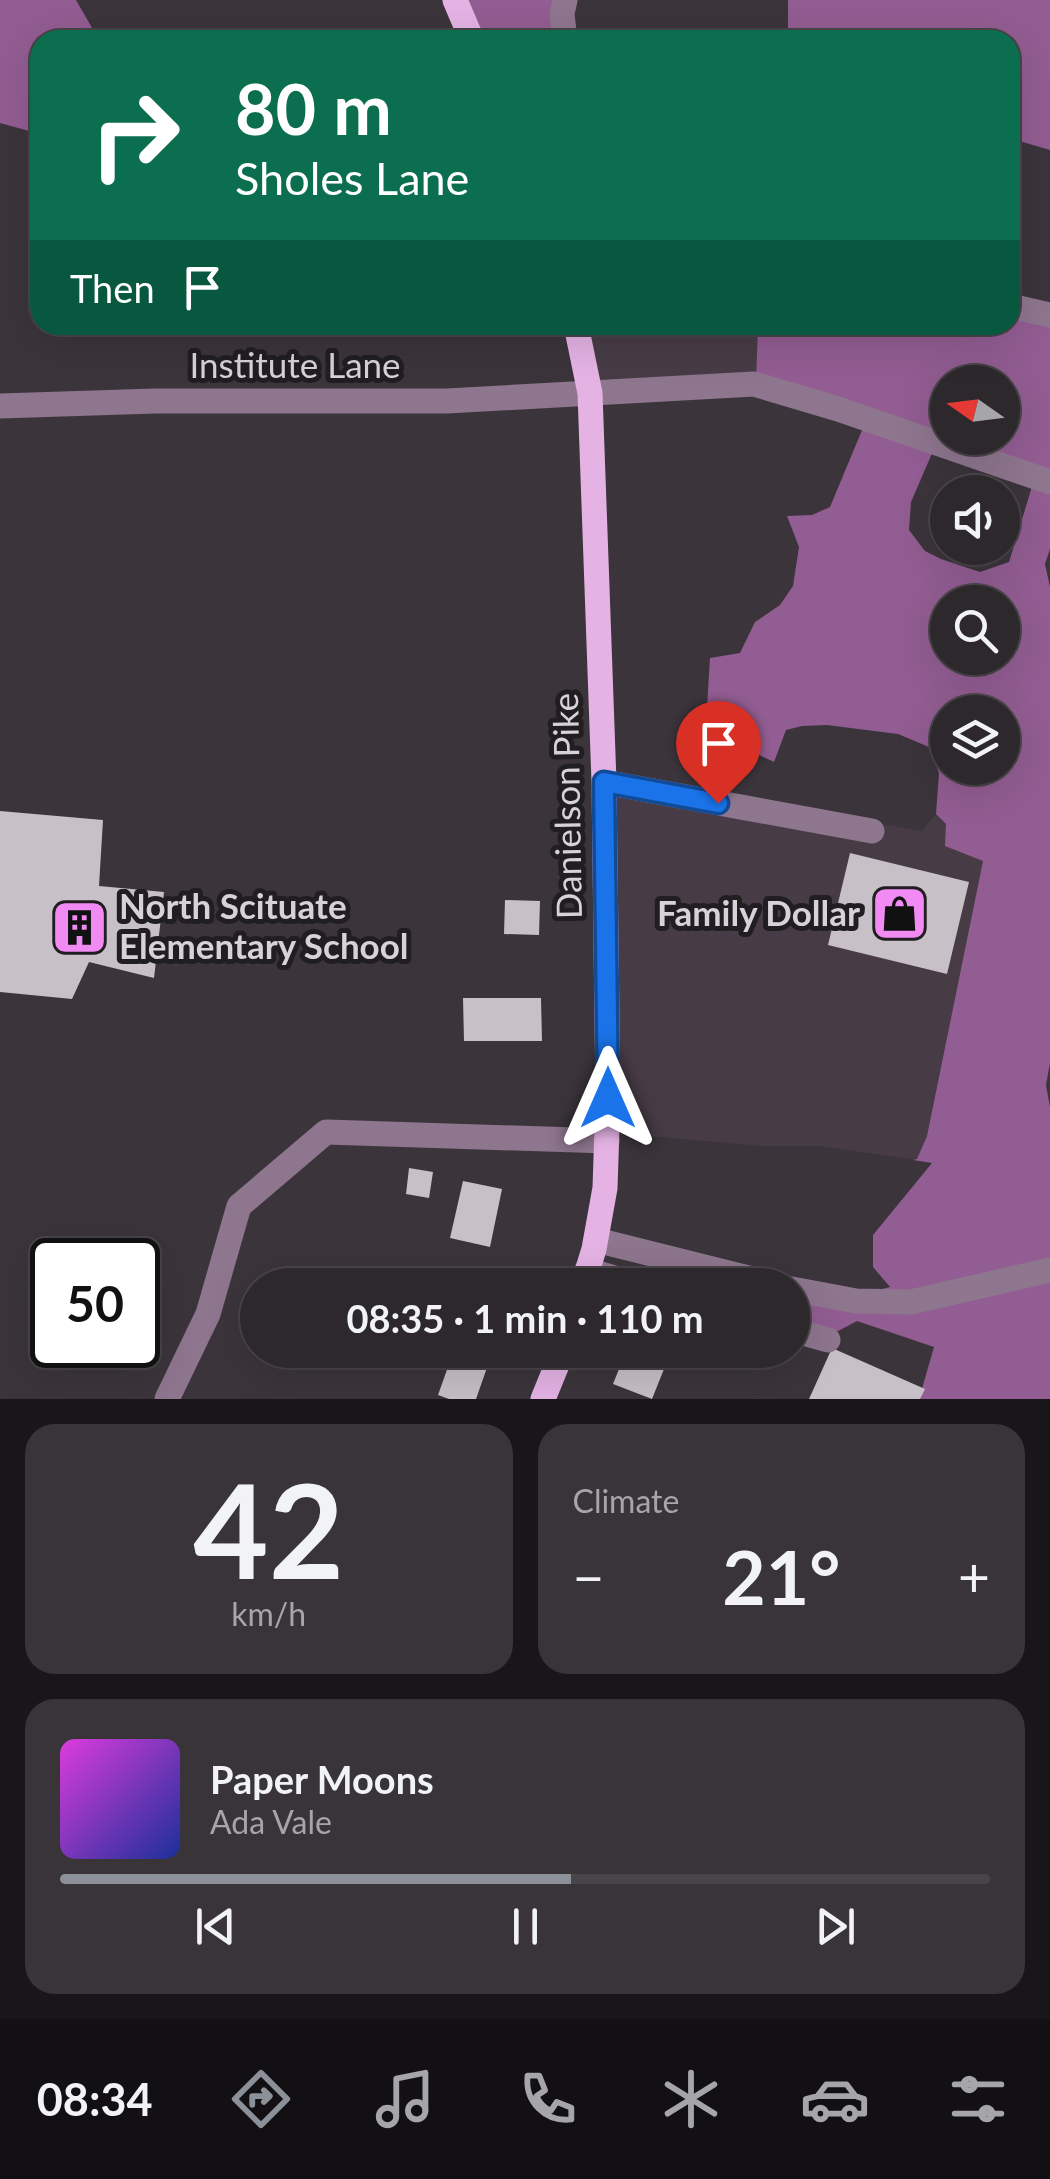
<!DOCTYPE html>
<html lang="en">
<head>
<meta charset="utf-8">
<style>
  :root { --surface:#2c282c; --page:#383438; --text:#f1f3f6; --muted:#a6a6a9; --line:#484448; --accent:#8c9099 }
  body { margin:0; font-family:Lato,sans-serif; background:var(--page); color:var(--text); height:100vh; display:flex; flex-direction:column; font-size:38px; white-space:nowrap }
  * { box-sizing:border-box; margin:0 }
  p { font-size:32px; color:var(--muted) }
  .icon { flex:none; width:55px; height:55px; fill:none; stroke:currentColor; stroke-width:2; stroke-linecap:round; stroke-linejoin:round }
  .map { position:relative; height:1399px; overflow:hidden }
  .sheet { display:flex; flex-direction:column; gap:25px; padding:25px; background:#181618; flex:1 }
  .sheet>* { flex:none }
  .banner { position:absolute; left:30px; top:30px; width:990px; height:305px; border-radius:30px; box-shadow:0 10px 40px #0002,0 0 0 2px var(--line); background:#0b6e4f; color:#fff; overflow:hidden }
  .needle { width:65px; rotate:284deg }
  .fabs { position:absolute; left:930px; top:365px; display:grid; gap:20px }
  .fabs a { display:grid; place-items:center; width:90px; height:90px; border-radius:50%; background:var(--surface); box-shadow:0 10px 40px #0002,0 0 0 2px var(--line); font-size:50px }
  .speed { position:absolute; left:30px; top:1238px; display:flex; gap:20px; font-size:50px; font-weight:700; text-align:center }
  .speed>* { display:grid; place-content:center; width:130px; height:130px; border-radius:50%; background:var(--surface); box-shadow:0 10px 40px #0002,0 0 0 2px var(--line); line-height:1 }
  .speed .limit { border:5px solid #111; border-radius:15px; background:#fff; color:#111 }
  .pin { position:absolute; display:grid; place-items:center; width:85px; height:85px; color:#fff; margin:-102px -42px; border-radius:50% 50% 50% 0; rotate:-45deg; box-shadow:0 0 10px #0007 }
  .pin .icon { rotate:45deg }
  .me { position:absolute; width:110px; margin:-55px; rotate:0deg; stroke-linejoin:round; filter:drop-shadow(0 0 8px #0008) }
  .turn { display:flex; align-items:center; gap:35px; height:210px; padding:0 40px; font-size:45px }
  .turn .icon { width:130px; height:130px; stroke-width:2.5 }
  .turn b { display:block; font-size:70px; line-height:85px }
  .then { display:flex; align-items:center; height:95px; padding:0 40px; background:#0003; gap:20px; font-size:38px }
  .big { font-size:75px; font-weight:700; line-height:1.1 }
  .sheet .card { flex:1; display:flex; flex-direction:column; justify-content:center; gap:15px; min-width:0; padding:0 35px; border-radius:30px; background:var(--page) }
  .sheet .dial { align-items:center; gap:0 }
  .dial b { font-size:130px; line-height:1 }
  .song { display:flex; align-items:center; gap:30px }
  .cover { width:120px; height:120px; border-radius:15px; background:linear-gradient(135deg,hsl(300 70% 55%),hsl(230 70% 35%)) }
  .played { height:10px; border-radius:5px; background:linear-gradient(90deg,var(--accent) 55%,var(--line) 55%) }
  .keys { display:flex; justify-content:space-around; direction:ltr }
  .heat { display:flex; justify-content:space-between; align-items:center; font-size:55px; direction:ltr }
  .sheet .tiles { flex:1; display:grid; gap:25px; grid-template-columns:1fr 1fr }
  .card:last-child { grid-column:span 2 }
  .trip { position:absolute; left:240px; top:1268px; width:570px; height:100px; border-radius:50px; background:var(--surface); box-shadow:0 10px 40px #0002,0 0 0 2px var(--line); font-weight:700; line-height:100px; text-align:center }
  .tabs { display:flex; height:160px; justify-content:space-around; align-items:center; background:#121012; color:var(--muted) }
  .tabs .icon { width:70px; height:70px }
  .tabs .selected { color:var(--accent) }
  .tabs b { font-size:45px; color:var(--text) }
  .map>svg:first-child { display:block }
</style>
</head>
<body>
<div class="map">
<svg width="1050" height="1399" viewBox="0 0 1050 1399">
  <rect width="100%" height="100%" fill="#3b353b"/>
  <!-- built -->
  <path fill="#473c46" d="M 581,325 L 759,325 L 756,382 L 598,391 Z
    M 616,778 L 922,831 L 936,814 L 983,861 L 927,1136 L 917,1160 L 819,1146 L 762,1146 L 616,1133 Z"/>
  <!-- forest -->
  <path fill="#925d92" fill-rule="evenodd" d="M 0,0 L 76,0 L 99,40 L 40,40 L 40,134 L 0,123 Z
    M 464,0 L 565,0 L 558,30 L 544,31 L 537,40 L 480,40 Z
    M 788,0 L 1050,0 L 1050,150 L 1019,141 L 1010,142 L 1010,40 L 782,40 L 788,27 Z
    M 1010,304 L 1050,314 L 1050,549 L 1045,564 L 1050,587 L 1050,1063 L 1046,1085 L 1050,1107 L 1050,1399 L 919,1399 L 934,1347 L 857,1321 L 825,1338 L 793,1327 L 792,1285 L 867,1293 L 890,1287 L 873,1267 L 873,1235 L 932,1163 L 913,1160 L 917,1159 L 927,1136 L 983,861 L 945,846 L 946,824 L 936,814 L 939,773 L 929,747 L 898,734 L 827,725 L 802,726 L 786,730 L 774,762 L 721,737 L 707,707 L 710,658 L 740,653 L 755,622 L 780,605 L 793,586 L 799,547 L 787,516 L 812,515 L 830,507 L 865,423 L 756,382 L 758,325 L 1010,325 ZM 948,382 L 1002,382 L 1002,438 L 948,438 ZM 936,444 L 1034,480 L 1009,562 L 980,572 L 941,559 L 925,551 L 909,530 L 911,502 ZM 948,602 L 1002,602 L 1002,658 L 948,658 ZM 948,712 L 1002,712 L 1002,768 L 948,768 Z"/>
  <!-- building -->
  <path fill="#c7c0c7" d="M 0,811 L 103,820 L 99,886 L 164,892 L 154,978 L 89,962 L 72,999 L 0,992 Z
    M 850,853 L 969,882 L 947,974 L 828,945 Z
    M 505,900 L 540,901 L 539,935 L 504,934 Z
    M 463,998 L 541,998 L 542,1041 L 464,1041 Z
    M 409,1168 L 433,1172 L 429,1198 L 406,1194 Z
    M 463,1181 L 502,1189 L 490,1247 L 450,1238 Z
    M 832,1348 L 925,1389 L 920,1399 L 809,1399 Z
    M 454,1350 L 489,1362 L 476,1399 L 449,1399 L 438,1395 Z
    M 625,1354 L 664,1369 L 652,1399 L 613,1384 Z"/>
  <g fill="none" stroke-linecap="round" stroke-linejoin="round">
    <!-- minor -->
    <path stroke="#8e768e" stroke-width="25" d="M 565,0 L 562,14 L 565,40
      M 1010,306 L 1050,315
      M 0,406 L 155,401 L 447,401 L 754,384 L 838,409 L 1050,482
      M 604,782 L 872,831
      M 596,1240 L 776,1285
      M 587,1270 L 639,1285
      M 792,1289 L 856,1301 L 911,1302 L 1050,1270
      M 792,1330 L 828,1340
      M 167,1399 L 208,1314 L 239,1206 L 326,1132 L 607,1141"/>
    <!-- major -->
    <path stroke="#e4b3e4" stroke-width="25" d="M 455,0 L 472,40
      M 576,325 L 590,393 L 604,782 L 608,1098 L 605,1188 L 594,1249 L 583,1285
      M 543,1399 L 563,1350"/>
  </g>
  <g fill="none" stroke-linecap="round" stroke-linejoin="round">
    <defs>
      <path id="route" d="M 608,1098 L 604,782 L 718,803"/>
    </defs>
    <!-- route casing -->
    <use href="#route" stroke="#114b97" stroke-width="25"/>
    <!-- route -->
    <use href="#route" stroke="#1a73e8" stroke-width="18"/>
  </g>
  <!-- icons -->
  <defs>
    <symbol id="shop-square" viewBox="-11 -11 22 22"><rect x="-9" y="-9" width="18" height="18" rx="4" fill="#f28af3" stroke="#201e20"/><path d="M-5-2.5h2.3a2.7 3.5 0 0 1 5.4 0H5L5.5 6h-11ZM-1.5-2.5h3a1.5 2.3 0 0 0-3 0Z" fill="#111"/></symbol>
    <symbol id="building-square" viewBox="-11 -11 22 22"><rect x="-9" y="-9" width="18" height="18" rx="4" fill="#f28af3" stroke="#201e20"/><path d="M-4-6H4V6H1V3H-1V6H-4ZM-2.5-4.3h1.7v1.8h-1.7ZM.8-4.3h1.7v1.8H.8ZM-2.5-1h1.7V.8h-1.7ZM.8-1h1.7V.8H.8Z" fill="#111"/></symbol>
  </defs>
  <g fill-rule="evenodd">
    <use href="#shop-square" x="868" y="882" width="63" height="63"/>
    <use href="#building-square" x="48" y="896" width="63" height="63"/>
  </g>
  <g text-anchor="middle" stroke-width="10" stroke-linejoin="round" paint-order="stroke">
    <!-- street labels -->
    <g font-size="35" fill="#d6d2d6" stroke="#201e20">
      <text x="295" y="378">Institute Lane</text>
      <text transform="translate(568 806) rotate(-91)" y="12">Danielson Pike</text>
    </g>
    <!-- poi labels -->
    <g font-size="35" font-weight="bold" fill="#d6d2d6" stroke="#201e20" text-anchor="start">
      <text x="119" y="919">North Scituate<tspan x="119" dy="40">Elementary School</tspan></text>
      <text x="860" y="926" text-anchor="end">Family Dollar</text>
    </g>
  </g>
</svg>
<div class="fabs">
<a><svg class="needle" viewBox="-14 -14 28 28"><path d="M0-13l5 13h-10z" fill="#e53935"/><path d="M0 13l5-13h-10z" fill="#a6a6a9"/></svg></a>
<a><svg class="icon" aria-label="sound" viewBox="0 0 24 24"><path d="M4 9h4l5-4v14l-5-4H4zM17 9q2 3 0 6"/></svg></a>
<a><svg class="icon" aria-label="search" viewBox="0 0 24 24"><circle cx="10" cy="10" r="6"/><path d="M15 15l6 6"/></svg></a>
<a><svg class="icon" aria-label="layers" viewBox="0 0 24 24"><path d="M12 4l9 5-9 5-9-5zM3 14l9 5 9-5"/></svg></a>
</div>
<div class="speed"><div class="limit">50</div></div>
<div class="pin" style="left:718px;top:803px;background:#d93025"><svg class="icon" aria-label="arrive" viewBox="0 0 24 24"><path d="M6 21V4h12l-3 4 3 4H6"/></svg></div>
<svg class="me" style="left:608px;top:1098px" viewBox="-20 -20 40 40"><path d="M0-17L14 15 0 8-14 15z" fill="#1a73e8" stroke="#fff" stroke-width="4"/></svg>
<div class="trip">08:35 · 1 min · 110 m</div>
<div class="banner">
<div class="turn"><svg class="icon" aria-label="right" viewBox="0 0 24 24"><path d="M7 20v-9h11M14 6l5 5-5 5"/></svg><div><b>80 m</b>Sholes Lane</div></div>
<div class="then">Then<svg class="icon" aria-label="arrive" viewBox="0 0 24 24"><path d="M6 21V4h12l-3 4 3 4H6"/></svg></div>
</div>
</div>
<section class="sheet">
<div class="tiles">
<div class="card dial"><b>42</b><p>km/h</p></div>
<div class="card"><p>Climate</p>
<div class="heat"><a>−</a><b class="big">21°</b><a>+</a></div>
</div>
<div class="card">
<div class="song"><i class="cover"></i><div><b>Paper Moons</b><p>Ada Vale</p></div></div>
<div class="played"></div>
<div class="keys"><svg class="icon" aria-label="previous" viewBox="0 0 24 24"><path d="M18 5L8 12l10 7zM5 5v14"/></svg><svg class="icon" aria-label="pause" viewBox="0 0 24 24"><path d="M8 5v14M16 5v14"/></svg><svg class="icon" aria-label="next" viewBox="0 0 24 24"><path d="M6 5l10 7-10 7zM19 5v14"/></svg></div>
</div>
</div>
</section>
<nav class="tabs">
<b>08:34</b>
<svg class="icon selected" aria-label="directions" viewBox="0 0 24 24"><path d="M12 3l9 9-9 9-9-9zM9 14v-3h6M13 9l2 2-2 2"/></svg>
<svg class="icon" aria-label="music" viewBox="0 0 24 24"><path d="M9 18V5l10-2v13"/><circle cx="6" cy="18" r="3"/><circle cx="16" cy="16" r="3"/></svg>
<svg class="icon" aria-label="phone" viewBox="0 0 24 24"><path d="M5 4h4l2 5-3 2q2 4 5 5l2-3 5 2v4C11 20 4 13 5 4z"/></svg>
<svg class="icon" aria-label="climate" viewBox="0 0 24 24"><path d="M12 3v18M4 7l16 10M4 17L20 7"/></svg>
<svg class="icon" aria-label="car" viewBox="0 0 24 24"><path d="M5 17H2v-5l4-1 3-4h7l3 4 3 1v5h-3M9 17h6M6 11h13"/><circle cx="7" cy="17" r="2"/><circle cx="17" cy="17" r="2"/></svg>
<svg class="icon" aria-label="filters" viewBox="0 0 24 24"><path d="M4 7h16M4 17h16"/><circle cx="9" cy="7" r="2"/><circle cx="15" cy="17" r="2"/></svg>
</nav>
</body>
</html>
